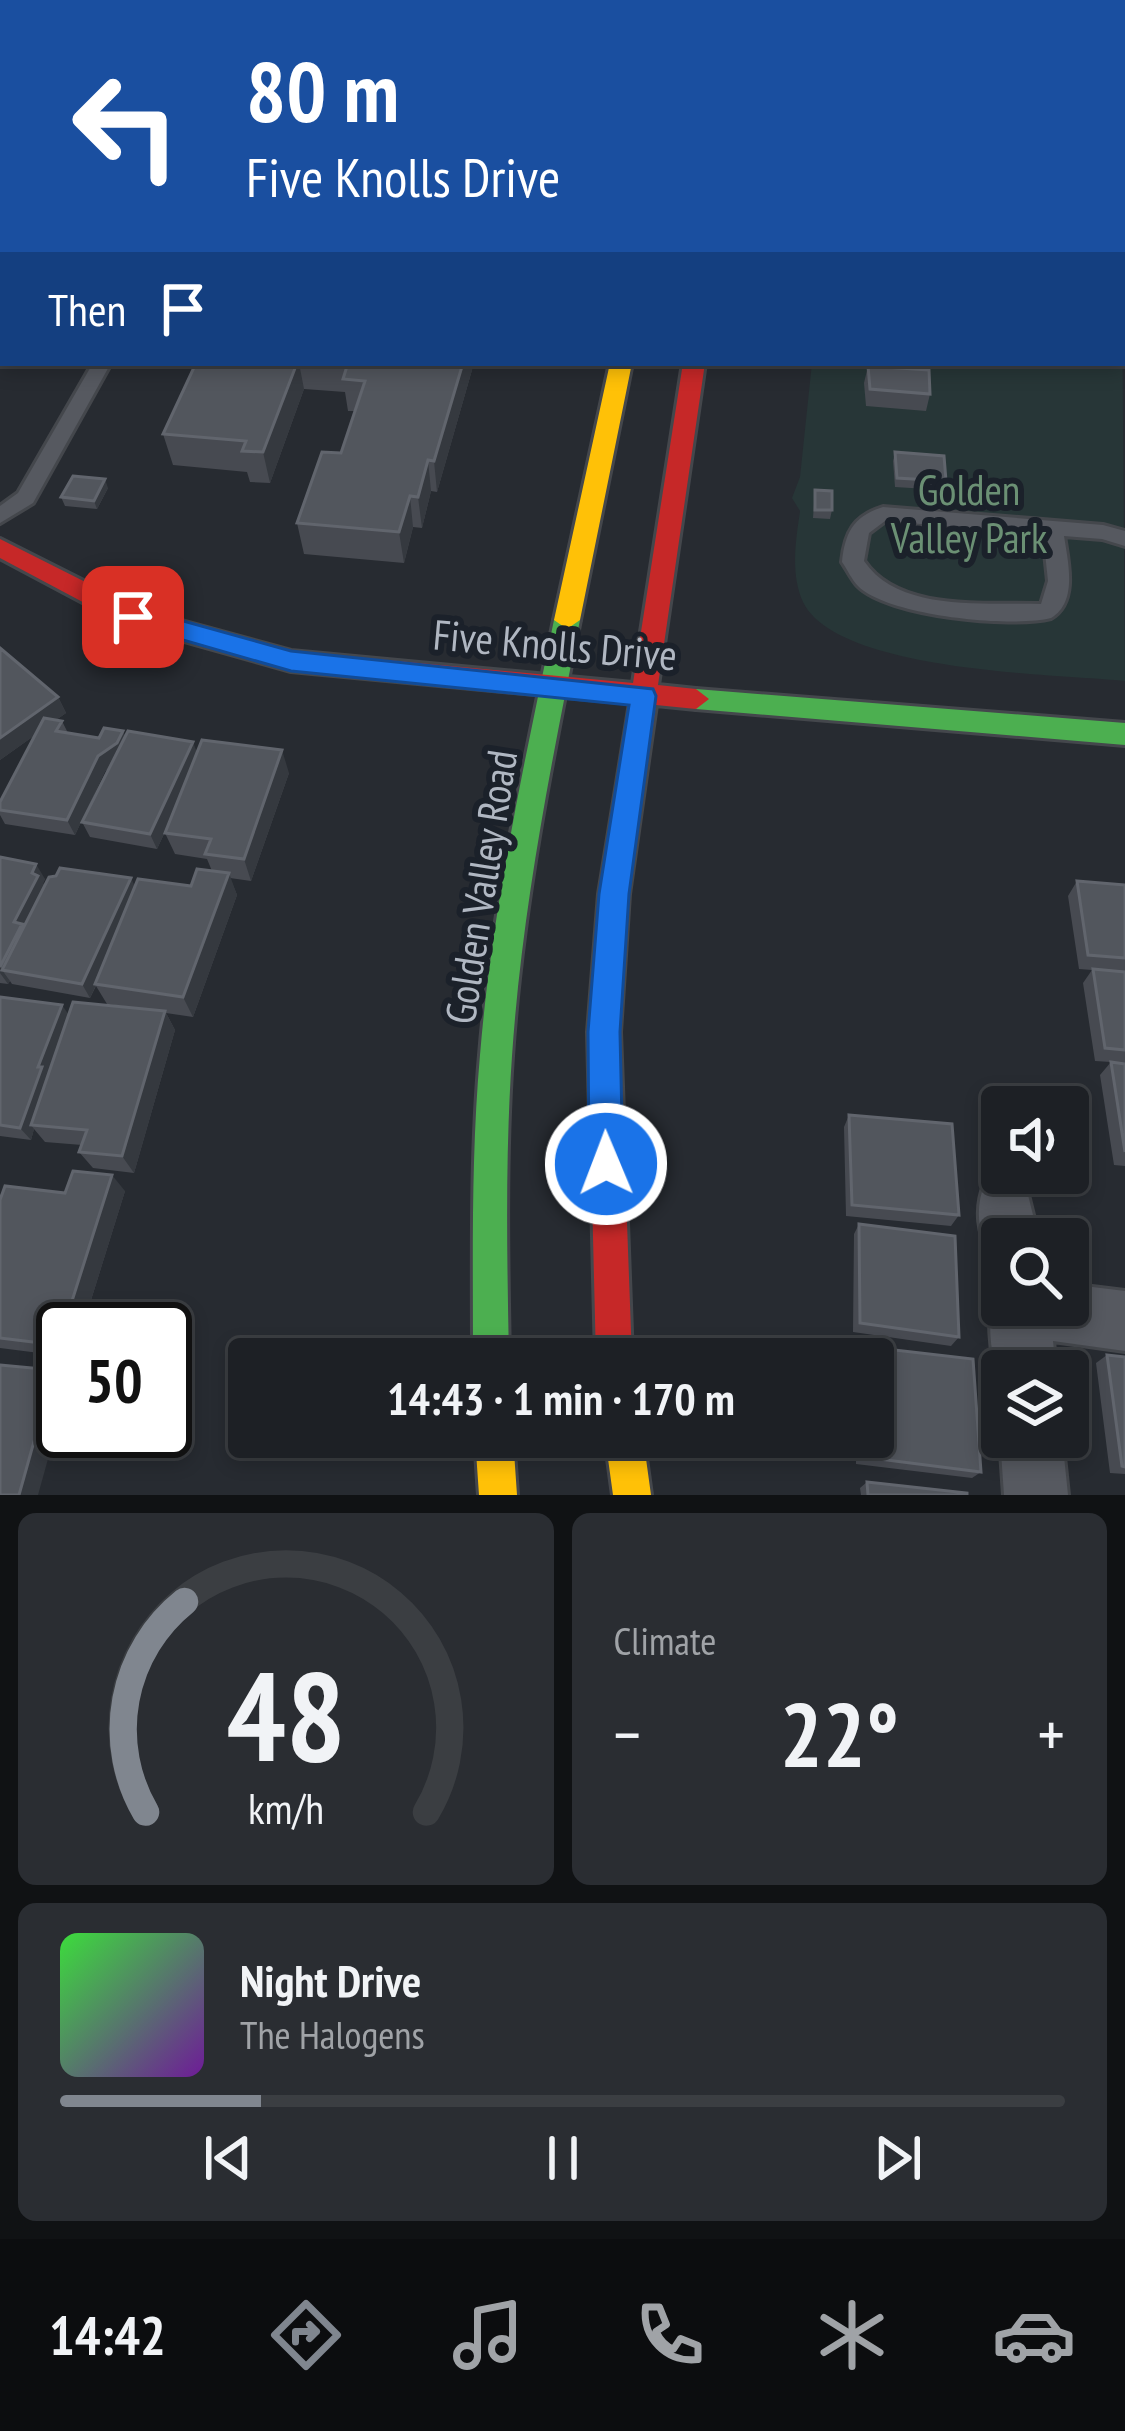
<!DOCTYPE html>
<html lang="en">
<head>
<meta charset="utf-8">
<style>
  :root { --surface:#1d2025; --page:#2a2d32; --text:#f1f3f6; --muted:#a0a3a7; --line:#3b3e42; --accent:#80868f }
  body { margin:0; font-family:"PT Sans Narrow",sans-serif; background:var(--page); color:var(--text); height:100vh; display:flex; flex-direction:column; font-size:45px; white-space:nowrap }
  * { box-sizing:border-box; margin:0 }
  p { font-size:39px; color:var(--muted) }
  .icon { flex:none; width:66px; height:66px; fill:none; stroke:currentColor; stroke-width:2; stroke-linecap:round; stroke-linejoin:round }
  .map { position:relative; height:1495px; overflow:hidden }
  .sheet { display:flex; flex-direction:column; gap:18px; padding:18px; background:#101214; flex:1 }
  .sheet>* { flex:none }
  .top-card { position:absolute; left:0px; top:0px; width:1125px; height:366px; box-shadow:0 6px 18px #0003,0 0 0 3px var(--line); background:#1a4fa0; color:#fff; overflow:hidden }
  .controls { position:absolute; left:981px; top:1086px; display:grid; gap:24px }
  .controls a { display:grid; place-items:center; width:108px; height:108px; border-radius:12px; background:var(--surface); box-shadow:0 6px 18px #0003,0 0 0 3px var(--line); font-size:60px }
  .speed { position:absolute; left:36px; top:1302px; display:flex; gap:24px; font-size:60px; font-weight:700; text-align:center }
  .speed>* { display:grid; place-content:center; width:156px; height:156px; border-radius:50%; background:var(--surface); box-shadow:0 6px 18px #0003,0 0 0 3px var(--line); line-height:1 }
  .speed .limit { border:6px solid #111; border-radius:18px; background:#fff; color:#111 }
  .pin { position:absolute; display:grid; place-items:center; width:102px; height:102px; color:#fff; margin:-51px; border-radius:24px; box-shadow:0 6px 18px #0006 }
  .me { position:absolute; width:132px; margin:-66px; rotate:359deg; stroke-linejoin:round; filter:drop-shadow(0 0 9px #0008) }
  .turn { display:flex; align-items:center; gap:42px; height:252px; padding:0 48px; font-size:54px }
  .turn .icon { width:156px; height:156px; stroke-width:2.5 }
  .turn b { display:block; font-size:84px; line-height:102px }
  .then { display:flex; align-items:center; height:114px; padding:0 48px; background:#0003; gap:24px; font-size:45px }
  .big { font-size:90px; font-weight:700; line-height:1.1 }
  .sheet .tile { flex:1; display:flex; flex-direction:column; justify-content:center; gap:18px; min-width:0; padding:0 42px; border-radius:18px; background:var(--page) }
  .sheet .dial { align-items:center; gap:0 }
  .dial svg { height:312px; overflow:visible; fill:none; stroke:var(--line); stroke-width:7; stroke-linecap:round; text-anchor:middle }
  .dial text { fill:var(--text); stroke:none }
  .song { display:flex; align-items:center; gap:36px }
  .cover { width:144px; height:144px; border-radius:18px; background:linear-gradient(135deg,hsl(120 70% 55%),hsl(280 70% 35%)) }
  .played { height:12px; border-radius:6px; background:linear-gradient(90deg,var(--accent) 20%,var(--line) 20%) }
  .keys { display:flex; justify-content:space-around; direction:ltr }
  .heat { display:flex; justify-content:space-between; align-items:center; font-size:66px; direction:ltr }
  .sheet .tiles { flex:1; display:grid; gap:18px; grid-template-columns:1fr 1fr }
  .tile:last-child { grid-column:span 2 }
  .trip { position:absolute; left:228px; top:1338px; width:666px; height:120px; border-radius:12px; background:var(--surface); box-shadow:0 6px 18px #0003,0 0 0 3px var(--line); font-weight:700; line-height:120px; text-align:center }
  .dock { display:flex; height:192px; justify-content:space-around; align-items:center; background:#0c0d0f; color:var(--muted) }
  .dock .icon { width:84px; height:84px }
  .dock .current { color:var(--accent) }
  .dock b { font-size:54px; color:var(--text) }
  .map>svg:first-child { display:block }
</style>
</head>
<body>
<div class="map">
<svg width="1125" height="1495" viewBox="0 0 1125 1495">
  <rect width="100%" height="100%" fill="#272b31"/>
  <!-- green -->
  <path fill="#273637" d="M 1122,289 L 1125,681 C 1054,674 837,672 803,602 C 790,573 796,540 800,511 L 792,498 L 800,477 L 812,363 L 1122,363 Z"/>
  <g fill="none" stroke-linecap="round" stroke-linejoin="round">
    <defs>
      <path id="lane" d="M 93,363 L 111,363 L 33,503 L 0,523 L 0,506 L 18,493 Z
        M 883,507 L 1103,525 L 1125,531 L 1125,546 L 1102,539 L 1064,536 C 1068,562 1078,602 1051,618 C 1011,628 888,616 858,586 C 852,580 847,569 842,562 C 845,532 854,516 883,507 ZM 885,521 L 1043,534 L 1048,581 L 1041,604 C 986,602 899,613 864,561 L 869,533 Z"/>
      <path id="street" d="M 3,215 L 3,237 L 0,238 L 0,216 Z
        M 1005,1175 L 1025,1183 L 1039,1239 L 1002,1239 L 1002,1264 L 990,1259 C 979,1233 974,1210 985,1183 Z
        M 1002,1283 L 1002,1305 L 1068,1305 L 1068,1284 L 1125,1291 L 1125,1351 L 1053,1341 L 1056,1371 L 1002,1371 L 1002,1386 C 990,1358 983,1308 1002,1283 Z
        M 1002,1432 L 1002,1437 L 1062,1437 L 1068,1495 L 1004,1495 L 1000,1437 Z"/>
      <path id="fast" d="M 627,0 L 643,0 L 644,3 L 628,3 Z
        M 567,611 L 580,620 C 551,764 522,909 512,1056 C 505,1157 507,1258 509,1359 L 473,1359 C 473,1258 471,1156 480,1055 C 492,909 524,764 554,620 Z
        M 696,689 L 1125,723 L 1125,745 L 696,709 L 683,699 Z"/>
      <path id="slow" d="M 610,363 L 632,363 L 580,620 L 567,629 L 554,620 Z
        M 475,1437 L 513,1437 L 517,1495 L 479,1495 Z
        M 605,1437 L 643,1437 L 651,1495 L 613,1495 Z"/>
      <path id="jam" d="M 681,0 L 697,0 L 698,3 L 682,3 Z
        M 683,363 L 705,363 L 658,685 L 696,689 L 709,699 L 696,709 L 656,705 L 629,894 L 620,1032 L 632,1359 L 596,1359 L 588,1032 L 599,894 L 630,703 L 291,671 L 124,624 L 0,558 L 0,539 L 141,610 L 291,651 L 633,683 Z"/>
    </defs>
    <!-- lane casing -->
    <use href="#lane" stroke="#44474c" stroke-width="6"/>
    <!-- street casing -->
    <use href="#street" stroke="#44474c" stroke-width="6"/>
    <!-- fast casing -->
    <use href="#fast" stroke="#44474c" stroke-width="6"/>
    <!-- slow casing -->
    <use href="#slow" stroke="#44474c" stroke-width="6"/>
    <!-- jam casing -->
    <use href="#jam" stroke="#44474c" stroke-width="6"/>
    <!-- lane -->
    <use href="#lane" fill="#565960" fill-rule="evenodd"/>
    <!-- street -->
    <use href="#street" fill="#565960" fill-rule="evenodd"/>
    <!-- fast -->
    <use href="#fast" fill="#4caf50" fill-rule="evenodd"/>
    <!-- slow -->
    <use href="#slow" fill="#ffc107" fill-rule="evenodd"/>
    <!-- jam -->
    <use href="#jam" fill="#c62828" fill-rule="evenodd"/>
  </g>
  <!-- wall -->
  <path fill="#474a51" d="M 0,0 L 15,0 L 14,2 L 17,2 L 17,0 L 165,0 L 163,3 L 68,3 L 67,0 L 65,3 L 0,4 Z
    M 3,4 L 3,164 L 0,169 L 0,8 Z
    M 196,363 L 474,363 L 437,492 L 431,491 L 422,528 L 413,527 L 404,563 L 304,554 L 297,523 L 341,453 L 355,411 L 348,411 L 345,392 L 304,389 L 270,483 L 250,482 L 247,472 L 173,465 L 163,434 Z
    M 868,366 L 930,394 L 926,411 L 866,406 L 864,383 Z
    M 895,452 L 946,481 L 943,490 L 895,487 L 893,461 Z
    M 108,488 L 97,509 L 65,506 L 61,497 Z
    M 815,490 L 832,510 L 830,519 L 813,518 Z
    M 0,648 L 58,697 L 66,713 L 56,720 L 62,721 L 68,733 L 99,738 L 123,731 L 125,736 L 289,773 L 251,881 L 230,878 L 237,895 L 193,1017 L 166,1013 L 175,1030 L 134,1173 L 93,1168 L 79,1152 L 82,1145 L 45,1142 L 34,1129 L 31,1140 L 0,1136 L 0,997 L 69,1015 L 138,1008 L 107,1004 L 96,986 L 90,998 L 12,984 L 10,981 L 8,984 L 0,983 L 0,857 L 45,879 L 43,883 L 45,887 L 191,886 L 212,871 L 207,859 L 175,854 L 165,833 L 171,819 L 157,849 L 90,837 L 82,822 L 108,769 L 105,771 L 75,835 L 5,824 L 0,815 L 0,802 L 35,735 L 0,760 Z
    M 1077,881 L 1125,885 L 1125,1166 L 1114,1165 L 1100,1075 L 1111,1062 L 1095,1061 L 1083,983 L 1092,970 L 1079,969 L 1068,896 Z
    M 849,1115 L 959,1215 L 951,1226 L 846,1216 L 844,1127 Z
    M 125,1191 L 82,1329 L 63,1329 L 63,1356 L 0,1348 L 0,1194 L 2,1196 Z
    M 859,1224 L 959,1337 L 951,1346 L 853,1332 L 854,1234 Z
    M 860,1346 L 973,1359 L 981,1472 L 972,1478 L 856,1464 L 856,1437 L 873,1437 L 873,1359 L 854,1359 L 854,1355 Z
    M 1107,1355 L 1125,1357 L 1125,1474 L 1110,1473 L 1096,1363 Z
    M 867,1482 L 967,1495 L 861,1495 L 860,1488 Z"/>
  <!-- shaded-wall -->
  <path fill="#35393f" d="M 0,143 L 3,151 L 3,164 L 0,169 Z
    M 297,363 L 299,363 L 304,389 L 270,483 L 263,452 Z
    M 463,363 L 474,363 L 437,492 L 434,461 Z
    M 428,460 L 431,491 L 422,528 L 418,497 Z
    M 105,479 L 108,488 L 97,509 L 94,501 Z
    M 410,496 L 413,527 L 404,563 L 399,532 Z
    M 58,697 L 66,713 L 0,760 L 0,738 Z
    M 123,731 L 130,747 L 124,758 L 105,771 L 75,835 L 67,820 L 98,756 Z
    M 193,742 L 199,758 L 157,849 L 150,834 Z
    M 282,750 L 289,773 L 251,881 L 244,859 Z
    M 36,864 L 45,879 L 43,883 L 47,891 L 2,970 L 10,981 L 8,984 L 0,973 L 0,967 L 14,922 Z
    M 229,873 L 237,895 L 193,1017 L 183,997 Z
    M 131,878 L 138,893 L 90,998 L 82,984 Z
    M 62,1005 L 71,1018 L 31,1125 L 34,1129 L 31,1140 L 20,1128 L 38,1067 Z
    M 165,1011 L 175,1030 L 134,1173 L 122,1156 Z
    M 112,1175 L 125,1191 L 82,1329 L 63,1329 Z
    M 54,1370 L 63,1377 L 63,1405 L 38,1495 L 19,1495 Z"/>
  <!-- building -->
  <path fill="#52565d" stroke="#61656d" stroke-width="3" d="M 734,0 L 792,0 L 793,3 L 735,3 Z
    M 3,4 L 3,33 L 0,32 L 0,8 Z
    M 0,38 L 3,38 L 3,72 L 0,72 Z
    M 0,88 L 3,88 L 3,117 L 0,121 Z
    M 196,363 L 297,363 L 263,452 L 242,451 L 246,441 L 163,434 Z
    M 348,363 L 463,363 L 434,461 L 428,460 L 418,497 L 410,496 L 399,532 L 297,523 L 322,452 L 341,453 L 365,381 L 343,379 Z
    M 868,366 L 929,370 L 930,394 L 870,389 Z
    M 895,452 L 944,456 L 946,481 L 897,478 Z
    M 73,476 L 105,479 L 94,501 L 61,497 Z
    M 815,490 L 832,491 L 832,510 L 815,510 Z
    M 0,648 L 58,697 L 0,738 Z
    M 44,718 L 62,721 L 56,731 L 99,738 L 104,728 L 123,731 L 117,743 L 98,756 L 67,820 L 0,810 L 0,802 Z
    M 128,731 L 193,742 L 150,834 L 82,822 Z
    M 202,740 L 282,750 L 244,859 L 205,854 L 211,839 L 165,833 Z
    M 0,857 L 36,864 L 32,873 L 38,876 L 14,922 L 22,924 L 0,967 Z
    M 60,868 L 131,878 L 82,984 L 2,970 L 49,877 L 56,876 Z
    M 197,869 L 229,873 L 183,997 L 95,984 L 138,879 L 191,886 Z
    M 1077,881 L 1125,885 L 1125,958 L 1088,955 Z
    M 1093,969 L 1125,972 L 1125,1050 L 1105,1048 Z
    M 0,997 L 62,1005 L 38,1067 L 42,1067 L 20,1128 L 0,1125 Z
    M 73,1002 L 165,1011 L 122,1156 L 79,1152 L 87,1130 L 31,1125 Z
    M 1111,1062 L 1125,1064 L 1125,1152 Z
    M 849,1115 L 952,1124 L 959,1215 L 852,1205 Z
    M 73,1171 L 112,1175 L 58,1345 L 0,1338 L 0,1200 L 5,1186 L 65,1193 Z
    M 859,1224 L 955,1236 L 959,1337 L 860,1323 Z
    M 860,1346 L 973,1359 L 981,1472 L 863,1457 L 862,1437 L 873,1437 L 873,1359 L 860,1359 Z
    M 1107,1355 L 1125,1357 L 1125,1467 L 1122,1466 Z
    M 0,1365 L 54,1370 L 19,1495 L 0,1495 Z
    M 867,1482 L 967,1493 L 967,1495 L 868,1495 Z"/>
  <!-- route -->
  <path fill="#1a73e8" stroke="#114b97" stroke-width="3" d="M 133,607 L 291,651 L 653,689 L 656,696 L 629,894 L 620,1032 L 623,1164 L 618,1176 L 606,1181 L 594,1176 L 589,1164 L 588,1032 L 599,894 L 629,705 L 291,671 L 124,623 L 120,617 L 124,610 Z"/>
  <g text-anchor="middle" stroke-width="12" stroke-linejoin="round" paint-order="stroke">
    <!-- park labels -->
    <g font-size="42" fill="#6b9074" stroke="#1b212a">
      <text x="969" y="505">Golden<tspan x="969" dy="48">Valley Park</tspan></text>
    </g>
    <!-- street labels -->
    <g font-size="42" fill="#b0b7c2" stroke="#1b212a">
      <text transform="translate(555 645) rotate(5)" y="15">Five Knolls Drive</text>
      <text transform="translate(481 887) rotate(-81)" y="15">Golden Valley Road</text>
    </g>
  </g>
</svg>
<div class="controls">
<a><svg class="icon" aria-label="sound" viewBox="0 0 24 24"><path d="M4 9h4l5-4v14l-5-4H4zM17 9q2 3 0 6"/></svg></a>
<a><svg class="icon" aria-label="search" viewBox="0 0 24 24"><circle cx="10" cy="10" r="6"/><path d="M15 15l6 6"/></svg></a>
<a><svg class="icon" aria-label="layers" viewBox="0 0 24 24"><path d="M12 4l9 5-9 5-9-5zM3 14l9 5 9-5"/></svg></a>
</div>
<div class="speed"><div class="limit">50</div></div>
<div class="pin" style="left:133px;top:617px;background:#d93025"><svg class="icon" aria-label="arrive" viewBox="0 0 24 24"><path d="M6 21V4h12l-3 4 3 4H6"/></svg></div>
<svg class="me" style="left:606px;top:1164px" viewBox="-20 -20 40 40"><circle r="17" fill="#1a73e8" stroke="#fff" stroke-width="3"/><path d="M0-11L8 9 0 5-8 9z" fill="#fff"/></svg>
<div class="trip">14:43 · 1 min · 170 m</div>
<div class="top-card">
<div class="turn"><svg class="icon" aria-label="left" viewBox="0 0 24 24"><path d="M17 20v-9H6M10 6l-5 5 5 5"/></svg><div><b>80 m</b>Five Knolls Drive</div></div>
<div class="then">Then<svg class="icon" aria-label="arrive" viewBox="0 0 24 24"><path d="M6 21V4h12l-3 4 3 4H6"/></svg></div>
</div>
</div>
<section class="sheet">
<div class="tiles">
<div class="tile dial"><svg viewBox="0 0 100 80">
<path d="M14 69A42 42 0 1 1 86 69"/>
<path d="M14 69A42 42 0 0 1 24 15" stroke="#80868f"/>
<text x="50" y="56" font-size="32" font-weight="700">48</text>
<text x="50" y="72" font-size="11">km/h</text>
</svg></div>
<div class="tile"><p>Climate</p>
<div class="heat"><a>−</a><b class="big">22°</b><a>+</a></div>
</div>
<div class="tile">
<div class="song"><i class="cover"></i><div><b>Night Drive</b><p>The Halogens</p></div></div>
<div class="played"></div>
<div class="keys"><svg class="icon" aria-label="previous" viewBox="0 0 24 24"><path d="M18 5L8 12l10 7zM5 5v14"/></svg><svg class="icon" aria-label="pause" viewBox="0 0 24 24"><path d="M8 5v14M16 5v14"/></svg><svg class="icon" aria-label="next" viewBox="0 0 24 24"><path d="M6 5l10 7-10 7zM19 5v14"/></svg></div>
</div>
</div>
</section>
<nav class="dock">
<b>14:42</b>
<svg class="icon current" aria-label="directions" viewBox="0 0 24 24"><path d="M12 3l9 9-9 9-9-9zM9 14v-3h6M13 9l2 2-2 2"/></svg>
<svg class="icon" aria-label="music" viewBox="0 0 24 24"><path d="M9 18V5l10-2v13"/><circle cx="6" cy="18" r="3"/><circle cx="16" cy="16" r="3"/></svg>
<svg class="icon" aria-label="phone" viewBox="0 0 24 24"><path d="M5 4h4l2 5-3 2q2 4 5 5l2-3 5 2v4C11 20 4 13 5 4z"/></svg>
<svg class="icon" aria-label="climate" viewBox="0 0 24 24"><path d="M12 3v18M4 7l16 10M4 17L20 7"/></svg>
<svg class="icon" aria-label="car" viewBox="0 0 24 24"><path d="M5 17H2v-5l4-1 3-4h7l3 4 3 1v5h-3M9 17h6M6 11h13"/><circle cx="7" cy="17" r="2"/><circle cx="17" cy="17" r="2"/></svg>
</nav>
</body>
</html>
